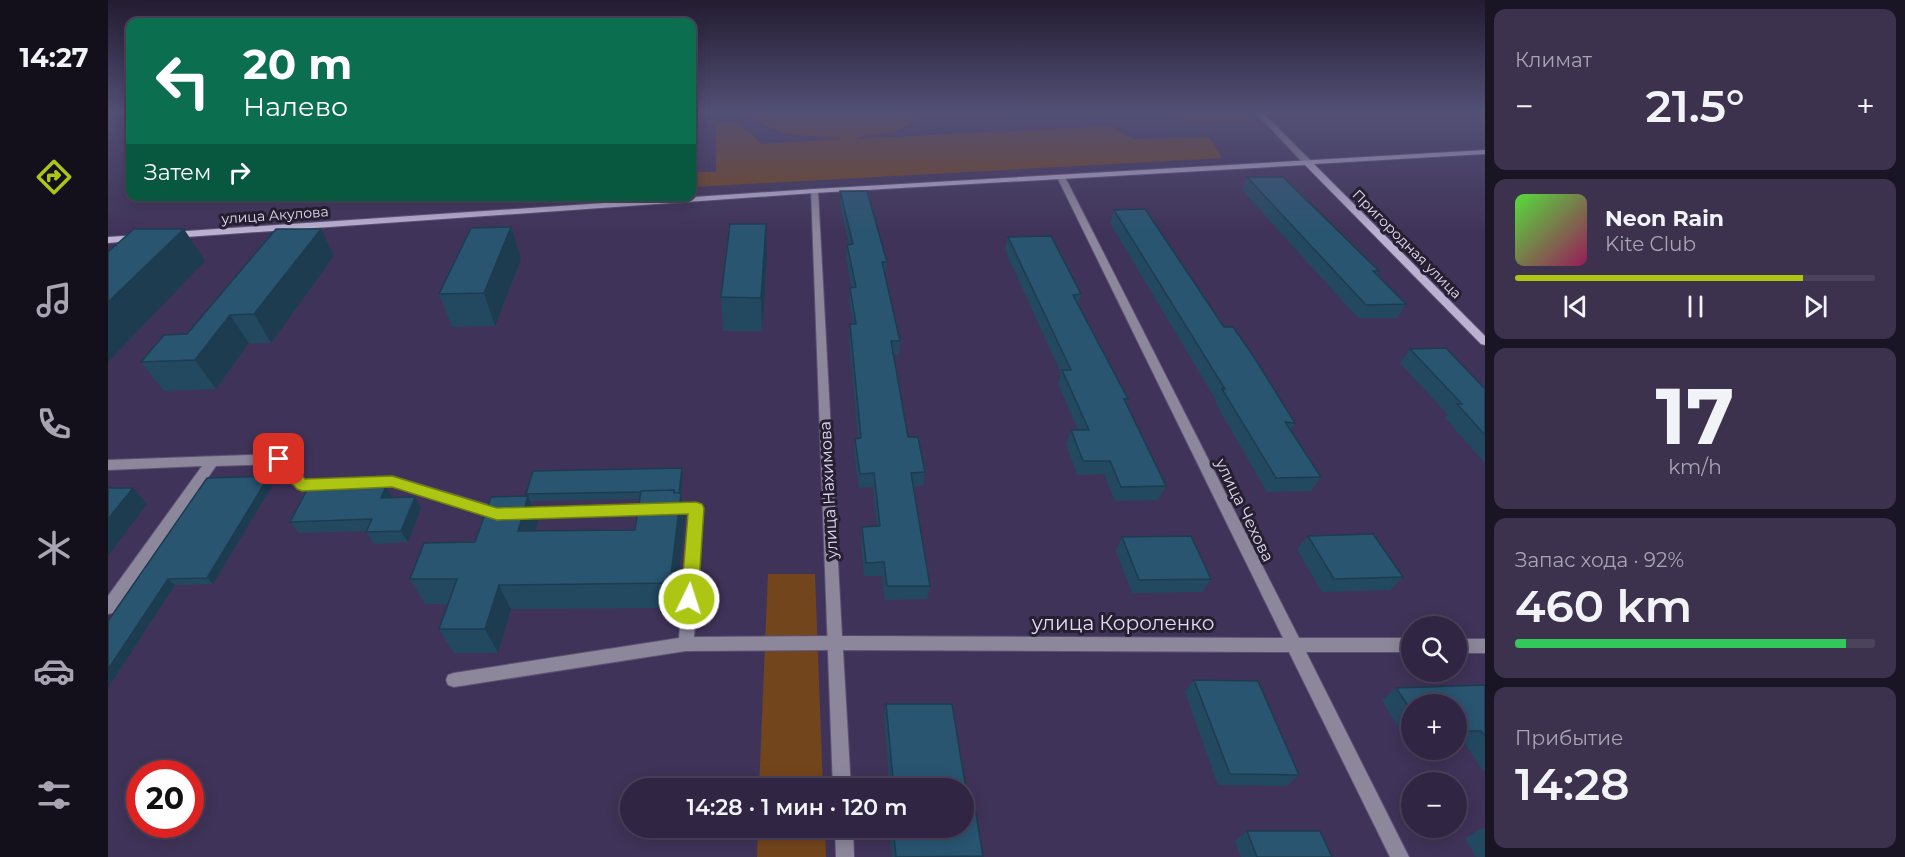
<!DOCTYPE html>
<html lang="ru">
<head>
<meta charset="utf-8">
<style>
  :root { --surface:#302643; --page:#3c324e; --text:#f1f3f6; --muted:#a8a5b2; --line:#4b435c; --accent:#acc613 }
  body { margin:0; font-family:Montserrat,sans-serif; background:var(--page); color:var(--text); height:100vh; display:flex; flex-direction:column; font-size:22px; white-space:nowrap }
  * { box-sizing:border-box; margin:0 }
  p { font-size:20px; color:var(--muted) }
  .icon { flex:none; width:33px; height:33px; fill:none; stroke:currentColor; stroke-width:2; stroke-linecap:round; stroke-linejoin:round }
  .map { position:relative; flex:1; overflow:hidden }
  .sheet { display:flex; flex-direction:column; gap:9px; padding:9px; background:#1a1525; width:420px }
  .sheet>* { flex:none }
  .top-card { position:absolute; left:18px; top:18px; width:570px; height:183px; border-radius:12px; box-shadow:0 3px 15px #0003,0 0 0 2px var(--line); background:#0b6e4f; color:#fff; overflow:hidden }
  .fabs { position:absolute; left:1293px; top:616px; display:grid; gap:12px }
  .fabs a { display:grid; place-items:center; width:66px; height:66px; border-radius:50%; background:var(--surface); box-shadow:0 3px 15px #0003,0 0 0 2px var(--line); font-size:30px }
  .speed { position:absolute; left:18px; top:760px; display:flex; gap:12px; font-size:30px; font-weight:700; text-align:center }
  .speed>* { display:grid; place-content:center; width:78px; height:78px; border-radius:50%; background:var(--surface); box-shadow:0 3px 15px #0003,0 0 0 2px var(--line); line-height:1 }
  .speed .limit { border:9px solid #d22; background:#fff; color:#111 }
  .pin { position:absolute; display:grid; place-items:center; width:51px; height:51px; color:#fff; margin:-26px; border-radius:12px; box-shadow:0 3px 9px #0006 }
  .me { position:absolute; width:66px; margin:-33px; rotate:4deg; stroke-linejoin:round; filter:drop-shadow(0 0 4px #0008) }
  .turn { display:flex; align-items:center; gap:21px; height:126px; padding:0 18px; font-size:27px }
  .turn .icon { width:78px; height:78px; stroke-width:2.5 }
  .turn b { display:block; font-size:42px; line-height:51px }
  .then { display:flex; align-items:center; height:57px; padding:0 18px; background:#0003; gap:12px; font-size:22px }
  .big { font-size:45px; font-weight:600; line-height:1.1 }
  .sheet .card { flex:1; display:flex; flex-direction:column; justify-content:center; gap:9px; min-width:0; padding:0 21px; border-radius:12px; background:var(--page) }
  .sheet .dial { align-items:center; gap:0 }
  .dial b { font-size:78px; line-height:1 }
  .song { display:flex; align-items:center; gap:18px }
  .cover { width:72px; height:72px; border-radius:9px; background:linear-gradient(135deg,hsl(110 70% 55%),hsl(330 70% 35%)) }
  .played { height:6px; border-radius:3px; background:linear-gradient(90deg,var(--accent) 80%,var(--line) 80%) }
  .keys { display:flex; justify-content:space-around; direction:ltr }
  .heat { display:flex; justify-content:space-between; align-items:center; font-size:33px; direction:ltr }
  .charge { height:9px; border-radius:4px; background:linear-gradient(90deg,#34c759 92%,var(--line) 0) }
  .trip { position:absolute; left:512px; top:778px; width:354px; height:60px; border-radius:30px; background:var(--surface); box-shadow:0 3px 15px #0003,0 0 0 2px var(--line); font-weight:600; line-height:60px; text-align:center }
  main { display:flex; flex:1; min-height:0 }
  .dock { display:flex; flex-direction:column; width:108px; justify-content:space-around; align-items:center; background:#130f1b; color:var(--muted) }
  .dock .icon { width:42px; height:42px }
  .dock .active { color:var(--accent) }
  .dock b { font-size:27px; color:var(--text) }
  .map>svg:first-child { display:block }
</style>
</head>
<body>
<main>
<nav class="dock">
<b>14:27</b>
<svg class="icon active" aria-label="directions" viewBox="0 0 24 24"><path d="M12 3l9 9-9 9-9-9zM9 14v-3h6M13 9l2 2-2 2"/></svg>
<svg class="icon" aria-label="music" viewBox="0 0 24 24"><path d="M9 18V5l10-2v13"/><circle cx="6" cy="18" r="3"/><circle cx="16" cy="16" r="3"/></svg>
<svg class="icon" aria-label="phone" viewBox="0 0 24 24"><path d="M5 4h4l2 5-3 2q2 4 5 5l2-3 5 2v4C11 20 4 13 5 4z"/></svg>
<svg class="icon" aria-label="climate" viewBox="0 0 24 24"><path d="M12 3v18M4 7l16 10M4 17L20 7"/></svg>
<svg class="icon" aria-label="car" viewBox="0 0 24 24"><path d="M5 17H2v-5l4-1 3-4h7l3 4 3 1v5h-3M9 17h6M6 11h13"/><circle cx="7" cy="17" r="2"/><circle cx="17" cy="17" r="2"/></svg>
<svg class="icon" aria-label="filters" viewBox="0 0 24 24"><path d="M4 7h16M4 17h16"/><circle cx="9" cy="7" r="2"/><circle cx="15" cy="17" r="2"/></svg>
</nav>
<div class="map">
<svg width="1377" height="857" viewBox="0 0 1377 857">
  <rect width="100%" height="100%" fill="#403359"/>
  <!-- green -->
  <path fill="#73451c" d="M 636,113 L 812,113 C 794,139 767,131 744,139 L 1003,126 L 1024,139 L 1101,137 L 1114,158 L 584,187 L 584,172 L 608,172 L 608,121 L 631,123 L 654,144 L 736,139 C 694,134 675,140 636,113 Z
    M 1058,113 L 1137,113 L 1147,123 L 1086,124 Z
    M 660,574 L 707,574 L 715,789 L 651,789 Z
    M 650,828 L 717,828 L 718,857 L 649,857 Z"/>
  <g fill="none" stroke-linecap="round" stroke-linejoin="round">
    <defs>
      <path id="service" d="M 171,454 L 175,456 L 197,480 L 284,476 L 394,509 L 399,510 L 401,514 L 399,518 L 394,519 L 284,486 L 194,490 L 189,488 L 168,464 L 108,466 L 5,613 L 0,614 L 0,596 L 94,466 L 0,470 L 0,460 Z
        M 588,503 L 593,504 L 595,508 L 586,637 L 727,636 L 732,638 L 735,643 L 732,648 L 727,650 L 578,651 L 346,687 L 340,685 L 338,680 L 340,675 L 346,673 L 571,638 L 581,513 L 411,518 L 406,517 L 404,513 L 406,509 Z"/>
      <path id="minor" d="M 950,175 L 957,177 L 1191,638 L 1304,638 L 1304,652 L 1198,652 L 1301,857 L 1282,857 L 1181,652 L 735,650 L 743,789 L 725,789 L 703,189 L 710,191 L 734,636 L 1175,638 L 949,177 Z
        M 1348,639 L 1377,639 L 1377,653 L 1348,653 Z
        M 727,828 L 745,828 L 746,857 L 728,857 Z"/>
      <path id="tertiary" d="M 1148,113 L 1155,113 L 1203,161 L 1203,165 L 1197,165 Z"/>
      <path id="secondary" d="M 1377,150 L 1377,154 L 1206,164 L 1377,336 L 1377,345 L 1373,344 L 1197,165 L 706,193 L 64,238 L 60,235 L 64,232 L 706,189 Z
        M 32,235 L 35,236 L 35,240 L 0,243 L 0,237 Z"/>
    </defs>
    <!-- service casing -->
    <use href="#service" stroke="#5d5175" stroke-width="2"/>
    <!-- minor casing -->
    <use href="#minor" stroke="#5d5175" stroke-width="2"/>
    <!-- tertiary casing -->
    <use href="#tertiary" stroke="#5d5175" stroke-width="2"/>
    <!-- secondary casing -->
    <use href="#secondary" stroke="#5d5175" stroke-width="2"/>
    <!-- service -->
    <use href="#service" fill="#8d879b" fill-rule="evenodd"/>
    <!-- minor -->
    <use href="#minor" fill="#8d879b" fill-rule="evenodd"/>
    <!-- tertiary -->
    <use href="#tertiary" fill="#8d879b" fill-rule="evenodd"/>
    <!-- secondary -->
    <use href="#secondary" fill="#bbb1d1" fill-rule="evenodd"/>
  </g>
  <!-- wall -->
  <path fill="#234961" fill-rule="evenodd" d="M 1139,177 L 1271,271 L 1269,275 L 1298,304 L 1289,318 L 1250,318 L 1134,190 Z
    M 732,191 L 779,262 L 777,275 L 792,341 L 791,355 L 786,355 L 800,437 L 817,472 L 815,486 L 805,486 L 822,586 L 819,599 L 777,600 L 774,576 L 756,576 L 753,540 L 754,527 L 769,526 L 765,487 L 751,488 L 746,452 L 747,439 L 750,438 L 741,338 L 742,324 L 745,324 L 741,301 L 742,288 L 744,288 L 738,258 L 739,245 L 741,244 L 732,204 Z
    M 1006,210 L 1116,327 L 1187,423 L 1182,430 L 1213,477 L 1203,491 L 1159,492 L 1107,402 L 1108,400 L 1002,223 Z
    M 403,227 L 413,259 L 387,326 L 344,327 L 331,294 Z
    M 900,237 L 973,294 L 970,304 L 1020,399 L 1018,403 L 1058,486 L 1050,500 L 1007,501 L 996,474 L 969,475 L 958,444 L 963,430 L 970,430 L 950,384 L 953,373 L 897,250 Z
    M 226,256 L 163,343 L 141,343 L 108,389 L 56,391 L 33,362 Z
    M 659,256 L 654,331 L 615,331 L 613,297 Z
    M 1302,349 L 1377,389 L 1377,463 L 1337,418 L 1340,415 L 1292,363 Z
    M 575,475 L 573,493 L 577,518 L 567,608 L 403,609 L 390,653 L 346,653 L 331,629 L 340,604 L 317,604 L 302,579 L 367,542 L 419,496 L 418,494 ZM 532,499 L 527,530 L 428,531 L 430,522 L 422,501 Z
    M 161,476 L 166,483 L 105,584 L 67,585 L 0,688 L 0,621 Z
    M 284,498 L 313,508 L 300,542 L 266,544 L 258,532 L 259,531 L 191,533 L 182,522 Z
    M 1200,536 L 1295,577 L 1282,590 L 1214,592 L 1189,549 Z
    M 1014,537 L 1103,579 L 1094,592 L 1024,593 L 1008,551 Z
    M 1086,680 L 1191,775 L 1178,786 L 1110,785 L 1077,692 Z
    M 1377,685 L 1377,771 L 1375,771 L 1356,742 L 1348,742 L 1348,705 L 1304,705 L 1304,744 L 1300,744 L 1274,700 L 1288,688 Z
    M 778,704 L 844,704 L 860,802 L 866,802 L 875,856 L 874,857 L 784,857 L 781,828 L 855,828 L 855,789 L 782,789 L 776,716 Z
    M 1375,828 L 1377,828 L 1377,857 L 1368,857 L 1357,838 Z
    M 1139,831 L 1224,857 L 1133,857 L 1127,841 Z"/>
  <!-- shaded-wall -->
  <path fill="#1d3c4f" d="M 658,224 L 659,256 L 654,331 L 653,298 Z
    M 403,227 L 413,259 L 387,326 L 376,293 Z
    M 76,229 L 97,261 L 0,362 L 0,302 Z
    M 213,229 L 226,256 L 163,343 L 146,314 Z
    M 122,315 L 141,343 L 108,389 L 87,360 Z
    M 574,468 L 575,475 L 573,493 L 577,518 L 567,608 L 562,583 Z
    M 161,476 L 166,483 L 105,584 L 99,578 Z
    M 278,486 L 284,497 L 273,498 Z
    M 25,488 L 39,504 L 0,556 L 0,519 Z
    M 420,496 L 430,522 L 420,556 L 410,531 Z
    M 307,497 L 313,508 L 300,542 L 293,531 Z
    M 60,579 L 67,585 L 0,688 L 0,669 Z
    M 391,585 L 403,609 L 390,653 L 377,629 Z"/>
  <!-- building -->
  <path fill="#295571" stroke="#1d3c4f" stroke-width="1.5" d="M 1139,177 L 1175,177 L 1271,271 L 1265,271 L 1298,304 L 1258,305 Z
    M 732,191 L 759,191 L 779,262 L 774,262 L 792,341 L 783,341 L 800,437 L 810,437 L 817,472 L 803,473 L 822,586 L 779,586 L 776,562 L 758,563 L 754,527 L 772,526 L 766,473 L 752,474 L 747,439 L 753,438 L 742,324 L 748,324 L 742,288 L 748,287 L 739,245 L 745,244 Z
    M 1037,209 L 1116,327 L 1125,327 L 1146,357 L 1187,423 L 1177,422 L 1213,477 L 1168,478 L 1114,389 L 1117,389 L 1006,210 Z
    M 622,224 L 658,224 L 653,298 L 613,297 Z
    M 403,227 L 376,293 L 331,294 L 363,228 Z
    M 26,229 L 76,229 L 0,302 L 0,252 Z
    M 168,229 L 213,229 L 146,314 L 122,315 L 87,360 L 33,362 L 56,335 L 79,334 Z
    M 943,236 L 973,294 L 965,295 L 1020,399 L 1016,399 L 1058,486 L 1013,487 L 1002,461 L 975,461 L 963,430 L 981,430 L 954,370 L 963,370 L 900,237 Z
    M 1338,348 L 1377,389 L 1377,435 L 1349,404 L 1354,404 L 1302,349 Z
    M 574,468 L 571,493 L 567,493 L 566,490 L 533,491 L 533,492 L 418,494 L 425,471 Z
    M 161,476 L 99,578 L 60,579 L 0,669 L 0,621 L 99,478 Z
    M 278,486 L 273,498 L 307,497 L 293,531 L 258,532 L 264,519 L 182,522 L 200,488 Z
    M 0,488 L 25,488 L 0,519 Z
    M 566,490 L 566,493 L 573,493 L 562,583 L 391,585 L 377,629 L 331,629 L 349,579 L 302,579 L 316,543 L 367,542 L 383,497 L 420,496 L 410,531 L 527,530 L 533,491 Z
    M 1265,534 L 1295,577 L 1226,579 L 1200,536 Z
    M 1083,536 L 1103,579 L 1031,580 L 1014,537 Z
    M 1086,680 L 1150,681 L 1191,775 L 1122,774 Z
    M 1377,685 L 1377,736 L 1373,731 L 1348,731 L 1348,705 L 1304,705 L 1304,712 L 1288,688 Z
    M 778,704 L 844,704 L 860,802 L 866,802 L 875,856 L 788,857 L 785,828 L 855,828 L 855,789 L 786,789 Z
    M 1139,831 L 1212,831 L 1224,857 L 1149,857 Z"/>
  <!-- sky -->
  <linearGradient id="sky" x2="0" y2="1"><stop stop-color="#231c31"/><stop offset="0.48" stop-color="#535076"/><stop offset="1" stop-color="#535076" stop-opacity="0"/></linearGradient>
  <rect width="1377" height="233" fill="url(#sky)"/>
  <!-- route -->
  <path fill="#acc613" stroke="#70810c" stroke-width="1.5" d="M 171,454 L 176,455 L 197,479 L 284,476 L 389,508 L 588,502 L 594,504 L 596,508 L 590,599 L 587,604 L 581,606 L 575,604 L 573,599 L 580,514 L 389,520 L 284,487 L 194,491 L 189,489 L 166,463 L 163,459 L 166,455 Z"/>
  <g text-anchor="middle" stroke-width="6" stroke-linejoin="round" paint-order="stroke">
    <!-- far-street labels -->
    <g font-size="14" fill="#e1daf3" stroke="#251f30">
      <text transform="translate(167 215) rotate(-4)" y="5">улица Акулова</text>
      <text transform="translate(1299 244) rotate(45)" y="5">Пригородная улица</text>
    </g>
    <!-- street labels -->
    <g font-size="16" fill="#e1daf3" stroke="#251f30">
      <text transform="translate(720 490) rotate(-93)" y="6">улица Нахимова</text>
      <text transform="translate(1137 510) rotate(64)" y="6">улица Чехова</text>
    </g>
    <!-- near-street labels -->
    <g font-size="20" fill="#e1daf3" stroke="#251f30">
      <text x="1015" y="630">улица Короленко</text>
    </g>
  </g>
</svg>
<div class="fabs">
<a><svg class="icon" aria-label="search" viewBox="0 0 24 24"><circle cx="10" cy="10" r="6"/><path d="M15 15l6 6"/></svg></a>
<a>+</a>
<a>−</a>
</div>
<div class="speed"><div class="limit">20</div></div>
<div class="pin" style="left:171px;top:459px;background:#d93025"><svg class="icon" aria-label="arrive" viewBox="0 0 24 24"><path d="M6 21V4h12l-3 4 3 4H6"/></svg></div>
<svg class="me" style="left:581px;top:599px" viewBox="-20 -20 40 40"><circle r="17" fill="#acc613" stroke="#fff" stroke-width="3"/><path d="M0-11L8 9 0 5-8 9z" fill="#fff"/></svg>
<div class="trip">14:28 · 1 мин · 120 m</div>
<div class="top-card">
<div class="turn"><svg class="icon" aria-label="left" viewBox="0 0 24 24"><path d="M17 20v-9H6M10 6l-5 5 5 5"/></svg><div><b>20 m</b>Налево</div></div>
<div class="then">Затем<svg class="icon" aria-label="right" viewBox="0 0 24 24"><path d="M7 20v-9h11M14 6l5 5-5 5"/></svg></div>
</div>
</div>
<section class="sheet">
<div class="card"><p>Климат</p>
<div class="heat"><a>−</a><b class="big">21.5°</b><a>+</a></div>
</div>
<div class="card">
<div class="song"><i class="cover"></i><div><b>Neon Rain</b><p>Kite Club</p></div></div>
<div class="played"></div>
<div class="keys"><svg class="icon" aria-label="previous" viewBox="0 0 24 24"><path d="M18 5L8 12l10 7zM5 5v14"/></svg><svg class="icon" aria-label="pause" viewBox="0 0 24 24"><path d="M8 5v14M16 5v14"/></svg><svg class="icon" aria-label="next" viewBox="0 0 24 24"><path d="M6 5l10 7-10 7zM19 5v14"/></svg></div>
</div>
<div class="card dial"><b>17</b><p>km/h</p></div>
<div class="card"><p>Запас хода · 92%</p><b class="big">460 km</b><div class="charge"></div></div>
<div class="card"><p>Прибытие</p><b class="big">14:28</b></div>
</section>
</main>
</body>
</html>
